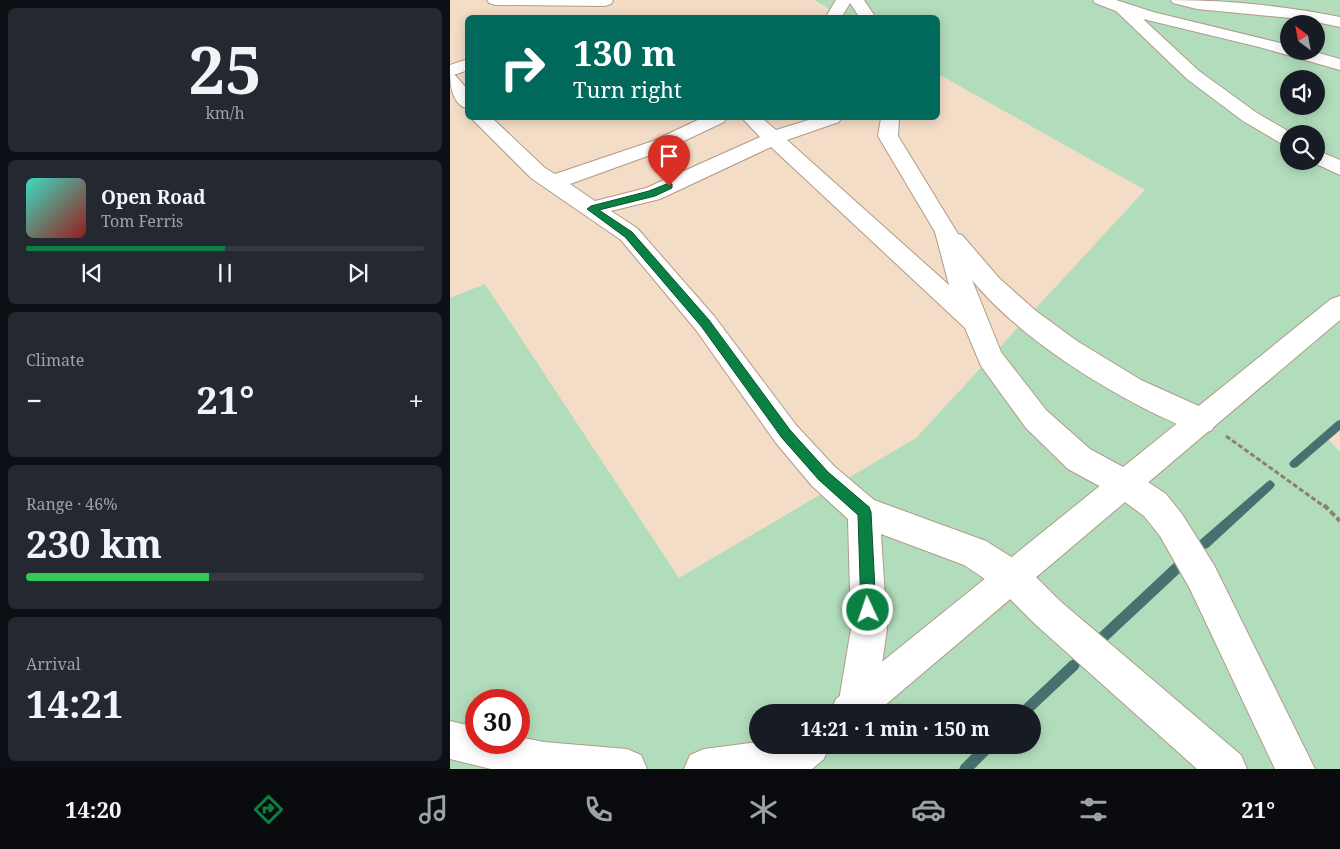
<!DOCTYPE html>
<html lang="en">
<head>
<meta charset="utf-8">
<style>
  :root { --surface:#171b24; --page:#242831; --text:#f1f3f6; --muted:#9ea1a6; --line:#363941; --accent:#0b8043 }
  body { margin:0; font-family:"Noto Serif",serif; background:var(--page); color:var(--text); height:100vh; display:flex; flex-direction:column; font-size:19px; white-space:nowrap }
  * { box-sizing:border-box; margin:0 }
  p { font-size:16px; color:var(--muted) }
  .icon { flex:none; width:28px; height:28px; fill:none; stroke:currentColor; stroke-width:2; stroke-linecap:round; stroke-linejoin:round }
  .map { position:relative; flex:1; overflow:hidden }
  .drawer { display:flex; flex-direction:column; gap:8px; padding:8px; background:#0d0f14; width:450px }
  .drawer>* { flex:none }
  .banner { position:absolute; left:15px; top:15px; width:475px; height:105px; border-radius:8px; box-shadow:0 2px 12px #0003; background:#00695c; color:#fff; overflow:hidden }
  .needle { width:32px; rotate:328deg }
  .controls { position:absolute; left:830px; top:15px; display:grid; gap:10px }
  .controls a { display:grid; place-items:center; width:45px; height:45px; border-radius:50%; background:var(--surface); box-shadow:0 2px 12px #0003; font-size:25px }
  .speed { position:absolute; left:15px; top:689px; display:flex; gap:10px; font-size:25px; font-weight:700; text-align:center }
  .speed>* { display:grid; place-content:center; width:65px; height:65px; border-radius:50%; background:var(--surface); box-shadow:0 2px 12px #0003; line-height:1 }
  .speed .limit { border:8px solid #d22; background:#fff; color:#111 }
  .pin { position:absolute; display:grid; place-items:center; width:42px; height:42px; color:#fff; margin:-51px -21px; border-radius:50% 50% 50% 0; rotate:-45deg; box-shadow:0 0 5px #0007 }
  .pin .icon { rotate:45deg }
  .me { position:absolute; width:55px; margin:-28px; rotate:357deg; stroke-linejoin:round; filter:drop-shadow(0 0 4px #0008) }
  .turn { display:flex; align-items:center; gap:18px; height:105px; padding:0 25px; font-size:22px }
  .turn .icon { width:65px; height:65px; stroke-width:2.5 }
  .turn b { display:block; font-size:35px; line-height:42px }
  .big { font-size:38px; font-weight:700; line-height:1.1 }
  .drawer .tile { flex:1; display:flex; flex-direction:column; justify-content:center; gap:8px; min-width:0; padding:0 18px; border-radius:8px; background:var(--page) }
  .drawer .dial { align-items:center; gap:0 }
  .dial b { font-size:65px; line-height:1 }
  .song { display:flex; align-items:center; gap:15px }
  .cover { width:60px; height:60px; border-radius:8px; background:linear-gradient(135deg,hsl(170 70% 55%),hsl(0 70% 35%)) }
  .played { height:5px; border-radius:2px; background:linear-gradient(90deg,var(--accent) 50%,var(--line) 50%) }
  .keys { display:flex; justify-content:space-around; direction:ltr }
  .heat { display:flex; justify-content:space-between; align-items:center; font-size:28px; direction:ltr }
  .charge { height:8px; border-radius:4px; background:linear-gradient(90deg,#34c759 46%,var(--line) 0) }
  .trip { position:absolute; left:299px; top:704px; width:292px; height:50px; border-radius:25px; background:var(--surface); box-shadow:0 2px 12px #0003; font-weight:700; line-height:50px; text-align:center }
  .menu { display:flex; height:80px; justify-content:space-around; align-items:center; background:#090b0e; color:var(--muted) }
  .menu .icon { width:35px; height:35px }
  .menu .selected { color:var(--accent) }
  .menu b { font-size:22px; color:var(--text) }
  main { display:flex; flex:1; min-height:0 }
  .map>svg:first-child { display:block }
</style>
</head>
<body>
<main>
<section class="drawer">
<div class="tile dial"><b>25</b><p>km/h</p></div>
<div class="tile">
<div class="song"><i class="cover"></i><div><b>Open Road</b><p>Tom Ferris</p></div></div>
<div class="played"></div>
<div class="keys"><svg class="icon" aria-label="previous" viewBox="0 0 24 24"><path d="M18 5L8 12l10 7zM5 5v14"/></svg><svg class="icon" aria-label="pause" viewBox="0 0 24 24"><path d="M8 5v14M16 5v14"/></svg><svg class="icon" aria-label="next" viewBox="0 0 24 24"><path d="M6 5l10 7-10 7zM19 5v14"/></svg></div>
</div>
<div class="tile"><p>Climate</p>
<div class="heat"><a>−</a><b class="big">21°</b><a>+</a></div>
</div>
<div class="tile"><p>Range · 46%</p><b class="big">230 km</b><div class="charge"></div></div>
<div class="tile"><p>Arrival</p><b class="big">14:21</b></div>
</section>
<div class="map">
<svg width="890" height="769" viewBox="0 0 890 769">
  <rect width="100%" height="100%" fill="#f3ddc7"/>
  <!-- green -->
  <path fill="#b2ddbc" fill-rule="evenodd" d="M 364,0 L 890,0 L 890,424 L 876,437 L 890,452 L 890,769 L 0,769 L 0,298 L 35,284 L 229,578 L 466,438 L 695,190 L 488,74 L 488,18 L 393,17 ZM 839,24 L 866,24 L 866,51 L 839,51 ZM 839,79 L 866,79 L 866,106 L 839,106 ZM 839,134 L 866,134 L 866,161 L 839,161 ZM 26,700 L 69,700 L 69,742 L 26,742 ZM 308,712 L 582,712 L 582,745 L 308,745 Z"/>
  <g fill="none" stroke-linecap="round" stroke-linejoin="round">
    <!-- stream -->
    <path fill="#47716f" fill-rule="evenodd" d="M 890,420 L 890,430 L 847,467 L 844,468 L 841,467 L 839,464 L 841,461 L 887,421 Z
      M 820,480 L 823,482 L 825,485 L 823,488 L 758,548 L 754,549 L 750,548 L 749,544 L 750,540 L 817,482 Z
      M 729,561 L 733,562 L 734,566 L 733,570 L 657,641 L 653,643 L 649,641 L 647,637 L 649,633 L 725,562 Z
      M 624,659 L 628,661 L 630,665 L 628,669 L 582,712 L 568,712 L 570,708 L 620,661 Z
      M 531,745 L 546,745 L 544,749 L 524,769 L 509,769 L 511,765 Z"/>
    <defs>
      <path id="minor" d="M 37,0 L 162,0 L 163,1 L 161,4 L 155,6 L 45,5 L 39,3 Z
        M 386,0 L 414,0 L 426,18 L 410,18 L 400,3 L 391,18 L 375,18 Z
        M 643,0 L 666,0 L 703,12 L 839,45 L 839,51 L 862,51 L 890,59 L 890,70 L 809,47 L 693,19 L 749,71 L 807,113 L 843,134 L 839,134 L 839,146 L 832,144 L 793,121 L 737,79 L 666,11 L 645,3 Z
        M 721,0 C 778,0 835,6 890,17 L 890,27 L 852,19 L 747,9 L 723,3 Z
        M 18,59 L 18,70 L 4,75 L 6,76 L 18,90 L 18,109 C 0,104 0,81 0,65 Z
        M 21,118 L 42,118 L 95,168 L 105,174 L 203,141 L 252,118 L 277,118 L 274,122 L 217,149 L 120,184 L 145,201 L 196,188 L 310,137 L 292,118 L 312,118 L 326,130 L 365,118 L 391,118 L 389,122 L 337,140 L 499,285 L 485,232 L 428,136 L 431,118 L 449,118 L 448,136 L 508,234 L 512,235 L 549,278 L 586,311 L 627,341 L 691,380 L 762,412 L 766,421 L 762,430 L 752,434 C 677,406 572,342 522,280 L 551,352 L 596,410 L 640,449 L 686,474 L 716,494 L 732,514 L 764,565 L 865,769 L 825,769 L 740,589 L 710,536 L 694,516 L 664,494 L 618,469 L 576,428 L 531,366 L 515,328 L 321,147 L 210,199 L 161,211 L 187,228 L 264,316 L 346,425 L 384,466 L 424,500 L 536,541 L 574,565 L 610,601 L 791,755 L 797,769 L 747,769 L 586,625 L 550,589 L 514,565 L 431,534 L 437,629 L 426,706 L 423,712 L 391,712 L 388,706 L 401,629 L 398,519 L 362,486 L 326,443 L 246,330 L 171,240 L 81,178 Z
        M 866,150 L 890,160 L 890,175 L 860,161 L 866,161 Z
        M 0,721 L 26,727 L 26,742 L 69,742 L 69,737 L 94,742 L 177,749 L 191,755 L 197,769 L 41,769 L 0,759 Z
        M 308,742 L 308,745 L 361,745 L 366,757 L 361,769 L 234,769 L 240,755 L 254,749 Z"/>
      <path id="major" d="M 890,296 L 890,320 L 427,712 L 380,712 L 386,699 L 881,299 Z
        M 330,745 L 379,745 L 374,759 L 362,769 L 312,769 L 318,755 Z"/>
    </defs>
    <!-- minor casing -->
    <use href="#minor" stroke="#b09b87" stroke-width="2"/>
    <!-- major casing -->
    <use href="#major" stroke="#b09b87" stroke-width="2"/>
    <!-- path-far1 -->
    <path stroke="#8e7f6f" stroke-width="3" stroke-dasharray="5 2.5" stroke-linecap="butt" d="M 776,436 L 875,507"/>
    <!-- path -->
    <path stroke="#8e7f6f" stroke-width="4" stroke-dasharray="6 3" stroke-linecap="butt" d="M 874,505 L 890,521"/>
    <!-- minor -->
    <use href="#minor" fill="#fff" fill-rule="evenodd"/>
    <!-- major -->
    <use href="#major" fill="#fff" fill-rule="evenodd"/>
  </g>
  <!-- route -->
  <path fill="#0b8043" stroke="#07532c" d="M 219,183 L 222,184 L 222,188 L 205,196 L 149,210 L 182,232 L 259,320 L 340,430 L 378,472 L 419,507 L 421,512 L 426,610 L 423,615 L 418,617 L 413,615 L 411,610 L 408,515 L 369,480 L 332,438 L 251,326 L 175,237 L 137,209 L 141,206 L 199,191 Z"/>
</svg>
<div class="controls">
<a><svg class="needle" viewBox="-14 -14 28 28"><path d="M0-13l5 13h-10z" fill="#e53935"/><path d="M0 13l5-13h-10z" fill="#9ea1a6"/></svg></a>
<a><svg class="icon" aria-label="sound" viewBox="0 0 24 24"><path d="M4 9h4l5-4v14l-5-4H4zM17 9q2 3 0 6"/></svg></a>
<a><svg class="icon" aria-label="search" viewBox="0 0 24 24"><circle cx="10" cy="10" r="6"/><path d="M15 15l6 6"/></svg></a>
</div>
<div class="speed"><div class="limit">30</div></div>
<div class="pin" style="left:219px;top:186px;background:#d93025"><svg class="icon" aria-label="arrive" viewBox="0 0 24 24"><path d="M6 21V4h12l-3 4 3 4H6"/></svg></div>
<svg class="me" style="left:418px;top:610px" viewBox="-20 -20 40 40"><circle r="17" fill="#0b8043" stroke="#fff" stroke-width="3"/><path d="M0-11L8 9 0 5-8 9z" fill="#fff"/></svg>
<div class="trip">14:21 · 1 min · 150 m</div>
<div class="banner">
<div class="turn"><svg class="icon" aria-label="right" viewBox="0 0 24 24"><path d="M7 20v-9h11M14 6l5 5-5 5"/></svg><div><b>130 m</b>Turn right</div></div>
</div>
</div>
</main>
<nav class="menu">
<b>14:20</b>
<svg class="icon selected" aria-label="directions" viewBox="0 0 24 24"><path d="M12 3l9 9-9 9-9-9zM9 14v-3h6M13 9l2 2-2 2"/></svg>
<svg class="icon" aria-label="music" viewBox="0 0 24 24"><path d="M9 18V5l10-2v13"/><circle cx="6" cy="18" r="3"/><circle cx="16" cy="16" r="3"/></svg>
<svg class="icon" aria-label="phone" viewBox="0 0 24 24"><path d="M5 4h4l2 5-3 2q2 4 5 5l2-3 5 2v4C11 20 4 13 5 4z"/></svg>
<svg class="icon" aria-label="climate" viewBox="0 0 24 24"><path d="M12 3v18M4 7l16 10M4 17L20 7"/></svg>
<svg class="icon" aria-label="car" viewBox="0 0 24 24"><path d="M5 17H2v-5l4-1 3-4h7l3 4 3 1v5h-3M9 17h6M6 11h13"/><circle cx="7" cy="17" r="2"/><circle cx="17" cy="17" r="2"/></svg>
<svg class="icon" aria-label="filters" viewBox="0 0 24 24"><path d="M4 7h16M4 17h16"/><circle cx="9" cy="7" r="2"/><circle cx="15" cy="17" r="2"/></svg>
<b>21°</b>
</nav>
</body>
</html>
